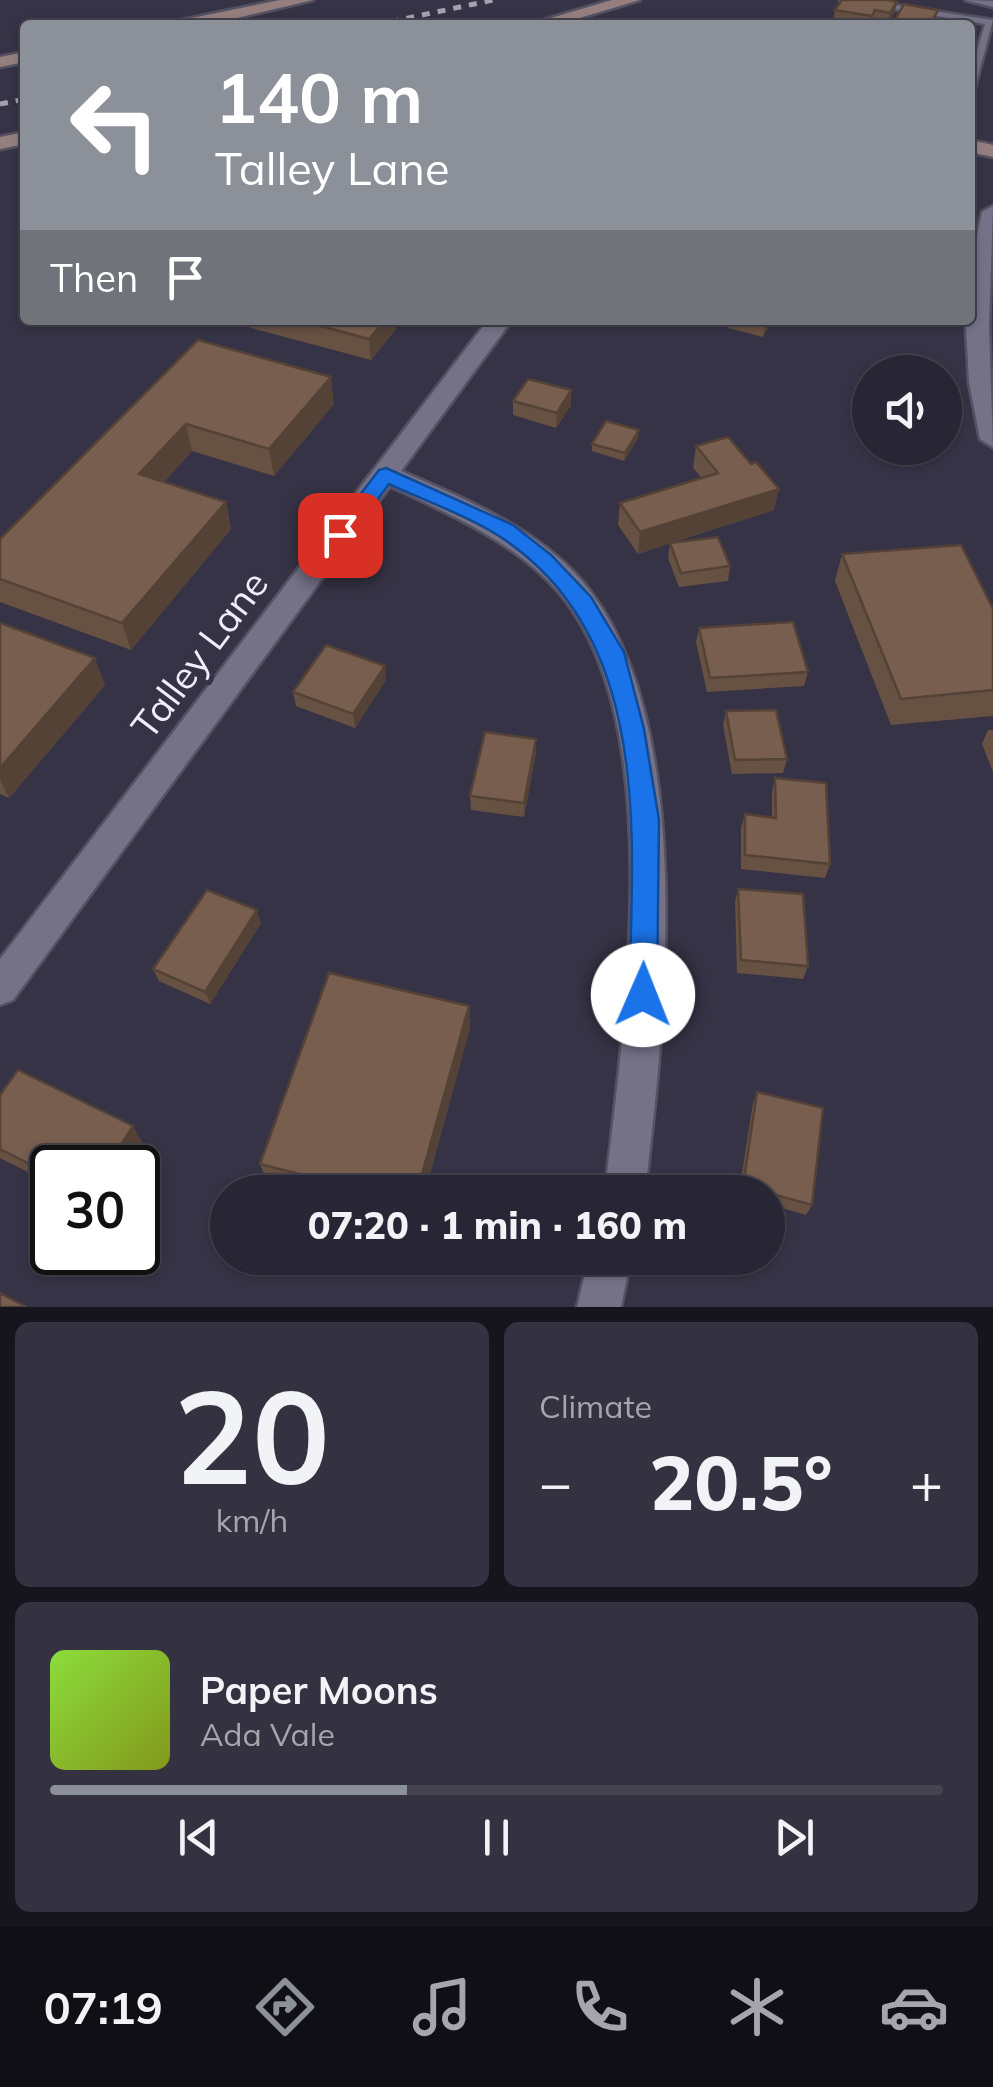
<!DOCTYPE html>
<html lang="en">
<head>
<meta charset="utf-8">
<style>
  :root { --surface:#282634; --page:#343240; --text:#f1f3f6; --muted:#a5a5ac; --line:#44434f; --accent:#8c9099 }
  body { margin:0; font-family:Mulish,sans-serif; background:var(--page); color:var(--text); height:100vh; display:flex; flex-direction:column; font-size:38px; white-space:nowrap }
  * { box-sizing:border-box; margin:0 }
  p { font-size:32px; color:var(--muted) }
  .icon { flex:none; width:55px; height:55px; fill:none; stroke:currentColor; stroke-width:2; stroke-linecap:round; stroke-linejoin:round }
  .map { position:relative; height:1307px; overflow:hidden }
  .details { display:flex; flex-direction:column; gap:15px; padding:15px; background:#16151d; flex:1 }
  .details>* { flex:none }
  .banner { position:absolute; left:20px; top:20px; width:955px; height:305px; border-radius:10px; box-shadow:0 2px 8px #0004,0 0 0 2px var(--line); background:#8c9099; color:#fff; overflow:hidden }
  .fabs { position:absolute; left:852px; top:355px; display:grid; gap:20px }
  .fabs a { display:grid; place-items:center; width:110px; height:110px; border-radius:50%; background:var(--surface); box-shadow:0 2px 8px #0004,0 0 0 2px var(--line); font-size:50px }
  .speed { position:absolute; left:30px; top:1145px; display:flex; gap:20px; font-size:50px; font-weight:700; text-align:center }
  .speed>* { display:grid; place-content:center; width:130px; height:130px; border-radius:50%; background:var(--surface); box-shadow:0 2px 8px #0004,0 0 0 2px var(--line); line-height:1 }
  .speed .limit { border:5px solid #111; border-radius:15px; background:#fff; color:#111 }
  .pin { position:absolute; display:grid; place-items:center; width:85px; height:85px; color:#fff; margin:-42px; border-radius:20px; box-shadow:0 5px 15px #0006 }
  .me { position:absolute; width:110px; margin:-55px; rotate:1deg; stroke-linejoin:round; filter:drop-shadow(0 0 8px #0008) }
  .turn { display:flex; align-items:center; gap:35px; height:210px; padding:0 30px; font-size:45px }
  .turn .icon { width:130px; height:130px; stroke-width:2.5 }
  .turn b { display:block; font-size:70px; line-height:85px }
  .then { display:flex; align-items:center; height:95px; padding:0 30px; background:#0003; gap:20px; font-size:38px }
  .big { font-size:75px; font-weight:800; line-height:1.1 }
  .details .card { flex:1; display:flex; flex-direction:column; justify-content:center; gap:15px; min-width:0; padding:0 35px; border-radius:15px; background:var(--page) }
  .details .dial { align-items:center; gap:0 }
  .dial b { font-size:130px; line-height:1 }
  .song { display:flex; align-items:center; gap:30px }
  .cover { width:120px; height:120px; border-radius:15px; background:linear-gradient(135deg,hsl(90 70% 55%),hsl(70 70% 35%)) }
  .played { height:10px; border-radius:5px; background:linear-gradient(90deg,var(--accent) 40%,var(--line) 40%) }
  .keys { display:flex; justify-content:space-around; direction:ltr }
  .heat { display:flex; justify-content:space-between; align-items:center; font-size:55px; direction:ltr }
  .details .tiles { flex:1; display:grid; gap:15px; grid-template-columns:1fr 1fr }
  .card:last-child { grid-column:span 2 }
  .trip { position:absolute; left:210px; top:1175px; width:575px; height:100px; border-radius:50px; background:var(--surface); box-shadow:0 2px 8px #0004,0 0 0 2px var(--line); font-weight:800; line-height:100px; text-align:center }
  .menu { display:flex; height:160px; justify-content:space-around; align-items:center; background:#100f15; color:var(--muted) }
  .menu .icon { width:70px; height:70px }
  .menu .on { color:var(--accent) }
  .menu b { font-size:45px; color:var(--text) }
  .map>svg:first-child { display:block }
</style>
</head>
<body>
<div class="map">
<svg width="993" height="1307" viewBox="0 0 993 1307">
  <rect width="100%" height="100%" fill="#363346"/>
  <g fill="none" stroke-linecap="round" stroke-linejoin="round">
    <defs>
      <path id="lane" d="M 840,0 L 861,0 L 993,20 L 975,87 L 970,90 L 970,72 L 985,24 Z
        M 965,0 L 993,1 L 993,7 Z"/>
      <path id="street" d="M 993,206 L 989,326 L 993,447 L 980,439 L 969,382 L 966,326 L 966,320 L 970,320 C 970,282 973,249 982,212 Z
        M 488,320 L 512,320 L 401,471 C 469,501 545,531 591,592 C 697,734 665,1025 645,1192 L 605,1192 C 623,1032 667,746 571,608 C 529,548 454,516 390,486 L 13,1000 L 0,1005 L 0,959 Z
        M 589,1258 L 631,1258 L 621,1307 L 577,1307 Z"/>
      <path id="secondary" d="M 280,0 L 313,0 L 207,25 L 173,25 L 182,20 Z
        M 612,0 L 640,0 L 556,25 L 527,25 Z
        M 25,52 L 25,62 L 0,67 L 0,57 Z
        M 25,132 L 25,144 L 0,149 L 0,137 Z
        M 970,140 L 993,145 L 993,157 L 970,152 Z"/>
    </defs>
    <!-- lane casing -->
    <use href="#lane" stroke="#545162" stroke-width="5"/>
    <!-- street casing -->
    <use href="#street" stroke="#545162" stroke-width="5"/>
    <!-- secondary casing -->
    <use href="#secondary" stroke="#545162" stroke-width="5"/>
    <!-- lane -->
    <use href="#lane" fill="#757288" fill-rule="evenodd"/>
    <!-- street -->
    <use href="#street" fill="#757288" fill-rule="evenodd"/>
    <!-- secondary -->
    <use href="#secondary" fill="#957f7e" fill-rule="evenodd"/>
    <!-- rail -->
    <path stroke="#a4a1b1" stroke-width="5" stroke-dasharray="8 8" stroke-linecap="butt" d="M 375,25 L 493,0
      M 0,104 L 25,99"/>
  </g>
  <!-- wall -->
  <path fill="#675143" d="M 897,2 L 894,14 L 888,25 L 890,25 L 844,25 L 833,23 L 835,10 Z
    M 243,320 L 396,320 L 396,329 L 371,360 L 244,326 Z
    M 729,320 L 772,320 L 763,337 L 728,328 Z
    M 198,340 L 334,404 L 274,476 L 192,451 L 164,482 L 226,502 L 231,529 L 131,650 L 0,602 L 0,539 Z
    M 513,401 L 571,405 L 556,428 L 513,415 Z
    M 638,438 L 624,461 L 592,451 L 592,444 Z
    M 696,446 L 774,510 L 670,543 L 730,566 L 728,581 L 679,587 L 668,558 L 670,543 L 638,554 L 618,525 L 620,503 L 702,478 L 693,468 Z
    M 842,554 L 993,609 L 993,716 L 891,725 L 835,581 Z
    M 0,623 L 105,685 L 9,798 L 0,794 Z
    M 699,628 L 808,672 L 804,686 L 707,692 L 696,642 Z
    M 386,680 L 355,728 L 296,706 L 293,692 Z
    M 726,711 L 787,759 L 783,773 L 732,774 L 723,725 Z
    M 988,730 L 993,730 L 993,772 L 982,744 Z
    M 536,753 L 524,817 L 471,810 L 470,796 Z
    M 775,778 L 830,864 L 825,878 L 741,869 L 741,828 L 745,814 L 772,817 L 772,792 Z
    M 738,889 L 808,966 L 803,979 L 737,973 L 735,902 Z
    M 261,923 L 210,1004 L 159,981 L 153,969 Z
    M 469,1006 L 470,1028 L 425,1192 L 303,1192 L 268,1183 L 260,1164 Z
    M 757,1092 L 812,1205 L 806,1215 L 768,1204 L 768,1192 L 739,1192 L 753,1103 Z
    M 0,1095 L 142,1142 L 52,1168 L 52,1184 L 0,1158 Z"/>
  <!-- shaded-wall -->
  <path fill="#544237" d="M 897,2 L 894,14 L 887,25 L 890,13 Z
    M 385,320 L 396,320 L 396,329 L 371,360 L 369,339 Z
    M 767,320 L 772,320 L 763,337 L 766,322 Z
    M 331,377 L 334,404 L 274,476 L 269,449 Z
    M 571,390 L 571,405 L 556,428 L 557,413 Z
    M 186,424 L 192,451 L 146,501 L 139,474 Z
    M 639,430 L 638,438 L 624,461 L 625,453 Z
    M 779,489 L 774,510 L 638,554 L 640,532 Z
    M 226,502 L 231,529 L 131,650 L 122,623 Z
    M 95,658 L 105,685 L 9,798 L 0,779 L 0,768 Z
    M 385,666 L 386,680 L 355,728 L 353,714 Z
    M 536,739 L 536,753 L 524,817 L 524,803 Z
    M 257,910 L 261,923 L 210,1004 L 205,992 Z
    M 469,1006 L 470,1028 L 425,1192 L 417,1192 Z
    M 133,1126 L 142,1142 L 126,1168 L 106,1168 Z"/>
  <!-- building -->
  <path fill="#785e4e" stroke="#544237" stroke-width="2.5" d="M 842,0 L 888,0 L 897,2 L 890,13 L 875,10 L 872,16 L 835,10 Z
    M 904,4 L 938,10 L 930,25 L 892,25 Z
    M 861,20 L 890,25 L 858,25 Z
    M 298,320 L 385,320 L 369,339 Z
    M 198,340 L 331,377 L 269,449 L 186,424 L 139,474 L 226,502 L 122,623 L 0,579 L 0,539 Z
    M 528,379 L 571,390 L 557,413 L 513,401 Z
    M 606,421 L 639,430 L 625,453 L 592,444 Z
    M 728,437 L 751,464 L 756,462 L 779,489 L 640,532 L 620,503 L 718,473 L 696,446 Z
    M 718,537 L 730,566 L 681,573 L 670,543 Z
    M 961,545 L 993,609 L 993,690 L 901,699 L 842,554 Z
    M 793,622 L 808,672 L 710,678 L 699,628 Z
    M 0,623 L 95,658 L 0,768 Z
    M 326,645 L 385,666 L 353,714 L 293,692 Z
    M 776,710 L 787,759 L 735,760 L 726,711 Z
    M 485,732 L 536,739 L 524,803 L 470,796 Z
    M 775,778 L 826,783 L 830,864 L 745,855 L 745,814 L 776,818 Z
    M 738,889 L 803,894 L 808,966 L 741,960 Z
    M 207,890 L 257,910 L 205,992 L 153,969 Z
    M 329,973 L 469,1006 L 417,1192 L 369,1192 L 260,1164 Z
    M 18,1070 L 133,1126 L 106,1168 L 52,1168 L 52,1175 L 0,1149 L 0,1095 Z
    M 757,1092 L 823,1108 L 812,1205 L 743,1186 Z
    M 0,1293 L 27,1307 L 0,1307 Z"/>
  <!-- route -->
  <path fill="#1a73e8" stroke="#114b97" stroke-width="2.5" d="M 386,468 L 513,525 L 551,555 L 591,597 L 624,652 L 644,729 L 659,820 L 657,995 L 653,1004 L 643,1008 L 633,1004 L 629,995 C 633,836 653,636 499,536 C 466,515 425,501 389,484 L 348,540 L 333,540 L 330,535 L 333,530 L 379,470 Z"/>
  <g text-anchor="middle" stroke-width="10" stroke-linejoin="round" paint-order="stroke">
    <!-- street labels -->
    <g font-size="38" fill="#f0eefb" stroke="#363346">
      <text transform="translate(200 655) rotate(-53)" y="13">Talley Lane</text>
    </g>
  </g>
</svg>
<div class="fabs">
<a><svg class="icon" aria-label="sound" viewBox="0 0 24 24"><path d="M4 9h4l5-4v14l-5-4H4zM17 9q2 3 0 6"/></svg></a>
</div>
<div class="speed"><div class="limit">30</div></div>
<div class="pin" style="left:340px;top:535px;background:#d93025"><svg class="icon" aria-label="arrive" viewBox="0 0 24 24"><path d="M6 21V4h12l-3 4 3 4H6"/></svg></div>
<svg class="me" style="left:643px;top:995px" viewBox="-20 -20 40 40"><circle r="19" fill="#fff"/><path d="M0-13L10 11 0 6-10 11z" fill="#1a73e8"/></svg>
<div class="trip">07:20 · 1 min · 160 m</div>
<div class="banner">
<div class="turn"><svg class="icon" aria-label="left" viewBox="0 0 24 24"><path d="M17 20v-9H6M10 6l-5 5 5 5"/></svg><div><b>140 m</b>Talley Lane</div></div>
<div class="then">Then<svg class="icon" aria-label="arrive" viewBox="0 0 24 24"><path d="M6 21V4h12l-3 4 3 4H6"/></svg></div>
</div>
</div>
<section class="details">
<div class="tiles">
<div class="card dial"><b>20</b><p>km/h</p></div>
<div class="card"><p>Climate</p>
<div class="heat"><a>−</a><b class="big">20.5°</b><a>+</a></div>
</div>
<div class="card">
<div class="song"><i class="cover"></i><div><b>Paper Moons</b><p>Ada Vale</p></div></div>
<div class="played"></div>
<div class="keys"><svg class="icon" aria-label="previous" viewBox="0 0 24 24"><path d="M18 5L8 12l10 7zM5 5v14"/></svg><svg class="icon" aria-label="pause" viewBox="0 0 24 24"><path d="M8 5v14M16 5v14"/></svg><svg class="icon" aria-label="next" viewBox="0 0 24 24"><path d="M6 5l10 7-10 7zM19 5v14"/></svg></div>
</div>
</div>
</section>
<nav class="menu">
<b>07:19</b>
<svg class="icon on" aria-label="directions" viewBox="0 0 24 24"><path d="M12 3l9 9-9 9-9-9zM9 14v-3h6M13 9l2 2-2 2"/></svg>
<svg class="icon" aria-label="music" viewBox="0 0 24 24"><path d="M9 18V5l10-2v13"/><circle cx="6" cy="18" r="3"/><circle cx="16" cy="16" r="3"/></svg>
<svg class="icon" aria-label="phone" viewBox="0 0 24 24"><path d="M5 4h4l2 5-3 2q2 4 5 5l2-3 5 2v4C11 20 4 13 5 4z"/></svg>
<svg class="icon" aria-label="climate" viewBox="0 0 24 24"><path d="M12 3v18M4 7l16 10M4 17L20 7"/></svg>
<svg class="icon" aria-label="car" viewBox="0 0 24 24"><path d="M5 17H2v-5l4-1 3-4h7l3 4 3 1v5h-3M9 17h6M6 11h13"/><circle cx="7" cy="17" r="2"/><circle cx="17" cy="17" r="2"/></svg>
</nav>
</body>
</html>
